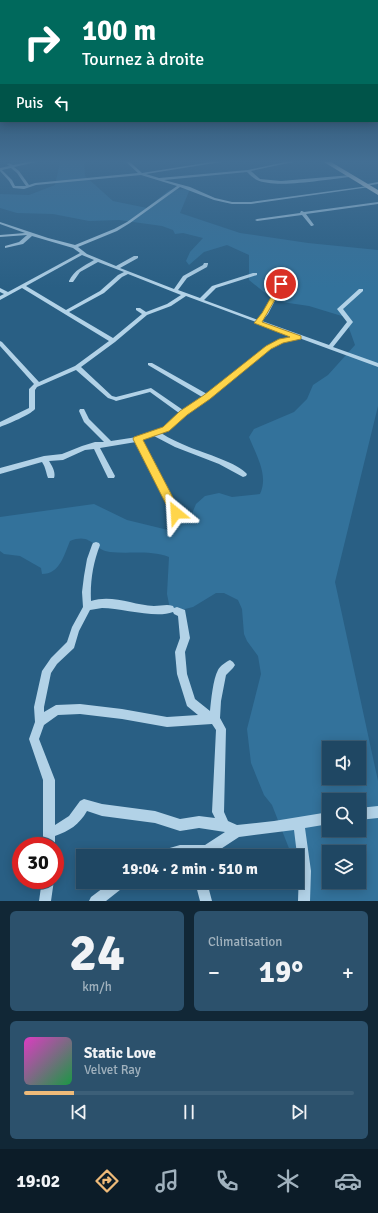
<!DOCTYPE html>
<html lang="fr">
<head>
<meta charset="utf-8">
<style>
  :root { --surface:#1f4763; --page:#2c516c; --text:#f1f3f6; --muted:#a1b2be; --line:#3c5f78; --accent:#eeba79 }
  body { margin:0; font-family:Signika,sans-serif; background:var(--page); color:var(--text); height:100vh; display:flex; flex-direction:column; font-size:15px; white-space:nowrap }
  * { box-sizing:border-box; margin:0 }
  p { font-size:13px; color:var(--muted) }
  .icon { flex:none; width:22px; height:22px; fill:none; stroke:currentColor; stroke-width:2; stroke-linecap:round; stroke-linejoin:round }
  .map { position:relative; height:901px; overflow:hidden }
  .side { display:flex; flex-direction:column; gap:10px; padding:10px; background:#112736; flex:1 }
  .side>* { flex:none }
  .guide { position:absolute; left:0px; top:0px; width:378px; height:122px; box-shadow:0 2px 10px #0003,0 0 0 1px var(--line); background:#00695c; color:#fff; overflow:hidden }
  .buttons { position:absolute; left:322px; top:741px; display:grid; gap:8px }
  .buttons a { display:grid; place-items:center; width:44px; height:44px; border-radius:0px; background:var(--surface); box-shadow:0 2px 10px #0003,0 0 0 1px var(--line); font-size:20px }
  .speed { position:absolute; left:12px; top:837px; display:flex; gap:8px; font-size:20px; font-weight:700; text-align:center }
  .speed>* { display:grid; place-content:center; width:52px; height:52px; border-radius:50%; background:var(--surface); box-shadow:0 2px 10px #0003,0 0 0 1px var(--line); line-height:1 }
  .speed .limit { border:6px solid #d22; background:#fff; color:#111 }
  .pin { position:absolute; display:grid; place-items:center; width:34px; height:34px; color:#fff; margin:-17px; border:2px solid #fff; border-radius:50%; box-shadow:0 1px 4px #0007 }
  .me { position:absolute; width:44px; margin:-22px; rotate:333deg; stroke-linejoin:round; filter:drop-shadow(0 0 3px #0008) }
  .turn { display:flex; align-items:center; gap:14px; height:84px; padding:0 16px; font-size:18px }
  .turn .icon { width:52px; height:52px; stroke-width:2.5 }
  .turn b { display:block; font-size:28px; line-height:34px }
  .then { display:flex; align-items:center; height:38px; padding:0 16px; background:#0003; gap:8px; font-size:15px }
  .big { font-size:30px; font-weight:700; line-height:1.1 }
  .side .widget { flex:1; display:flex; flex-direction:column; justify-content:center; gap:6px; min-width:0; padding:0 14px; border-radius:6px; background:var(--page) }
  .side .dial { align-items:center; gap:0 }
  .dial b { font-size:52px; line-height:1 }
  .song { display:flex; align-items:center; gap:12px }
  .cover { width:48px; height:48px; border-radius:6px; background:linear-gradient(135deg,hsl(310 70% 55%),hsl(140 70% 35%)) }
  .played { height:4px; border-radius:2px; background:linear-gradient(90deg,var(--accent) 15%,var(--line) 15%) }
  .keys { display:flex; justify-content:space-around; direction:ltr }
  .heat { display:flex; justify-content:space-between; align-items:center; font-size:22px; direction:ltr }
  .side .tiles { flex:1; display:grid; gap:10px; grid-template-columns:1fr 1fr }
  .widget:last-child { grid-column:span 2 }
  .trip { position:absolute; left:76px; top:849px; width:228px; height:40px; border-radius:0px; background:var(--surface); box-shadow:0 2px 10px #0003,0 0 0 1px var(--line); font-weight:700; line-height:40px; text-align:center }
  .tabs { display:flex; height:64px; justify-content:space-around; align-items:center; background:#0c1c28; color:var(--muted) }
  .tabs .icon { width:28px; height:28px }
  .tabs .selected { color:var(--accent) }
  .tabs b { font-size:18px; color:var(--text) }
  .map>svg:first-child { display:block }
</style>
</head>
<body>
<div class="map">
<svg width="378" height="901" viewBox="0 0 378 901">
  <rect width="100%" height="100%" fill="#295f84"/>
  <!-- green -->
  <path fill="#33729b" fill-rule="evenodd" d="M 60,162 L 84,162 L 85,176 L 113,201 L 147,208 L 169,190 L 190,189 L 180,213 L 240,233 L 308,243 L 378,250 L 378,406 L 335,582 L 378,781 L 378,901 L 304,901 C 306,882 297,874 297,856 L 292,856 L 272,805 L 264,795 L 251,763 L 247,729 L 261,674 L 258,656 L 247,641 L 244,634 L 242,609 L 238,600 L 224,593 L 216,593 L 193,607 L 177,611 L 170,609 L 167,594 L 169,557 C 150,550 129,554 110,552 C 93,550 92,532 70,541 C 64,555 60,574 42,574 L 41,568 L 20,556 L 4,554 L 0,551 L 0,517 L 94,504 L 127,520 L 168,530 L 191,516 L 196,504 L 205,496 L 219,493 L 232,497 L 260,494 C 269,475 256,455 249,437 L 254,429 L 294,412 L 307,399 L 313,385 L 328,375 L 355,345 L 345,317 L 309,306 L 275,301 L 249,280 L 249,255 L 227,245 L 204,252 L 189,265 L 186,261 L 190,252 L 203,238 L 183,233 L 175,234 L 173,230 L 162,226 L 119,220 L 89,221 L 53,214 L 17,213 L 0,208 L 0,194 L 29,195 L 55,185 ZM 329,748 L 359,748 L 359,778 L 329,778 ZM 329,800 L 359,800 L 359,830 L 329,830 ZM 329,852 L 359,852 L 359,882 L 329,882 Z"/>
  <g fill="none" stroke-linecap="round" stroke-linejoin="round">
    <!-- minor -->
    <path fill="#b2d2e7" fill-rule="evenodd" d="M 28,162 L 36,162 L 14,167 L 19,171 L 29,185 L 35,183 L 138,173 L 126,162 L 130,162 L 142,173 L 211,162 L 221,162 L 146,174 L 159,178 L 248,170 L 285,162 L 293,162 L 251,171 L 260,179 L 281,181 L 351,175 L 350,177 C 328,179 276,189 257,180 C 253,178 250,175 247,172 L 164,180 L 190,187 L 215,198 L 232,202 L 251,202 L 368,186 L 370,187 L 251,204 L 232,204 L 214,200 L 180,187 L 130,223 L 117,231 L 78,247 L 87,254 L 116,266 L 134,256 L 138,256 L 138,258 L 120,268 L 174,289 L 183,276 L 203,265 L 204,263 L 208,263 L 208,264 L 207,267 L 187,278 L 178,290 L 200,298 L 212,286 L 253,273 L 257,273 L 257,275 L 216,288 L 204,300 L 258,320 L 263,314 L 279,284 L 283,284 L 283,285 L 268,314 L 262,321 L 329,345 L 347,322 L 337,309 L 359,289 L 363,289 L 363,291 L 343,309 L 353,322 L 333,347 L 378,363 L 378,367 L 299,338 L 283,342 L 270,348 L 209,398 L 185,415 L 168,431 L 161,433 C 170,439 180,443 189,447 C 204,453 238,463 247,474 L 246,476 L 243,477 L 219,464 L 175,447 L 154,436 L 142,440 L 180,513 L 179,515 L 176,516 L 173,515 L 136,442 L 100,448 L 115,476 L 114,478 L 108,478 L 94,449 L 85,450 L 63,460 L 49,461 C 52,466 56,472 54,478 L 48,478 C 46,473 46,468 42,462 L 0,474 L 0,468 L 44,456 L 62,454 L 82,446 L 95,442 L 104,442 L 84,422 L 79,411 L 80,409 L 84,409 L 89,419 L 111,441 L 137,437 L 164,427 L 179,413 L 150,392 L 116,401 L 114,400 L 108,398 L 76,370 L 37,387 L 35,390 L 35,409 C 30,415 8,424 0,427 L 0,422 L 29,408 L 29,389 L 34,384 L 0,346 L 0,341 L 2,342 L 39,382 L 75,366 L 109,341 L 22,288 L 0,300 L 0,296 L 4,294 L 0,292 L 0,288 L 8,292 L 80,253 L 73,248 L 32,236 L 23,244 L 5,248 L 5,246 L 19,242 L 27,235 L 0,237 L 0,235 L 25,233 L 0,224 L 0,222 L 48,238 L 75,245 L 114,229 L 127,222 L 177,186 L 141,175 L 36,185 L 24,189 L 13,188 L 9,181 L 0,171 L 0,168 L 9,166 L 7,164 L 9,163 L 13,165 ZM 11,168 L 17,173 L 26,186 L 15,186 L 12,180 L 2,170 ZM 82,255 L 94,260 C 84,266 74,270 69,281 L 69,282 L 73,282 L 80,272 L 98,262 L 124,272 L 118,275 L 100,291 L 66,310 L 26,286 ZM 128,274 L 181,295 L 167,304 L 146,312 L 140,308 L 136,308 L 136,310 L 142,314 L 113,338 L 69,312 L 104,293 L 122,277 ZM 186,296 L 256,322 L 256,324 L 260,324 L 295,337 L 279,340 L 266,346 L 207,394 L 152,363 L 148,363 L 148,365 L 202,397 L 183,410 L 151,388 L 116,397 L 112,396 L 81,367 L 115,342 L 147,315 L 171,306 Z
      M 378,182 L 378,184 L 364,186 L 362,185 Z
      M 378,202 L 378,204 L 306,214 L 314,225 L 312,226 L 311,226 L 302,215 L 257,221 L 255,220 L 257,219 L 300,213 L 301,211 L 302,211 L 304,212 Z
      M 96,542 L 99,543 L 100,545 C 93,563 90,582 91,601 C 112,594 133,605 154,606 C 161,606 167,604 173,606 L 174,608 L 177,607 L 185,610 L 190,638 L 185,652 L 187,674 L 195,699 L 210,711 C 211,701 213,679 218,670 C 220,666 226,662 230,660 L 233,662 L 235,665 L 233,668 L 226,675 L 221,701 L 220,718 L 226,729 L 224,812 L 228,821 L 237,825 L 274,821 L 329,812 L 329,824 L 305,828 L 311,871 L 310,901 L 298,901 L 299,871 L 294,830 L 239,837 L 210,856 L 154,856 L 156,852 L 180,845 L 205,845 L 225,832 L 199,828 L 180,831 L 155,823 L 102,816 L 87,811 C 79,825 69,831 55,836 L 55,846 L 43,846 L 43,780 L 29,739 L 35,722 L 34,707 L 42,671 L 51,658 L 67,642 L 72,627 L 83,607 L 82,592 L 84,576 L 87,559 L 92,545 L 93,543 ZM 102,608 C 122,608 156,619 173,612 L 174,614 L 178,616 L 180,638 L 175,652 L 177,674 L 187,706 L 198,715 L 167,717 L 122,709 L 80,704 L 56,705 L 44,712 L 44,707 L 51,673 L 57,664 L 74,648 L 79,631 L 90,610 ZM 80,714 L 122,719 L 167,727 L 212,724 L 216,730 L 212,812 L 215,818 L 199,816 L 180,819 L 155,811 L 102,804 L 84,799 L 80,801 L 69,816 L 55,825 L 55,780 L 39,739 L 44,725 L 58,715 Z
      M 378,806 L 378,818 L 359,820 L 359,808 Z
      M 42,880 L 54,880 L 51,901 L 39,901 Z
      M 111,882 L 127,882 L 125,886 L 106,901 L 89,901 L 91,897 Z
      M 195,882 L 207,882 L 212,901 L 200,901 Z"/>
    <!-- highway -->
    <path fill="#fff" fill-rule="evenodd" d="M 324,162 L 331,162 L 378,190 L 378,195 Z"/>
  </g>
  <!-- sky -->
  <linearGradient id="sky" x2="0" y2="1"><stop stop-color="#173449"/><stop offset="0.56" stop-color="#436f94"/><stop offset="1" stop-color="#436f94" stop-opacity="0"/></linearGradient>
  <rect width="378" height="288" fill="url(#sky)"/>
  <!-- route -->
  <path fill="#ffd54a" stroke="#a68a30" d="M 279,283 L 284,284 L 262,322 L 301,336 L 301,339 L 283,343 L 271,349 L 210,399 L 187,415 L 169,431 L 143,440 L 181,513 L 176,518 L 172,516 L 133,439 L 134,437 L 163,427 L 180,411 L 204,395 L 266,346 L 279,339 L 290,337 L 254,323 L 262,313 Z"/>
</svg>
<div class="buttons">
<a><svg class="icon" aria-label="sound" viewBox="0 0 24 24"><path d="M4 9h4l5-4v14l-5-4H4zM17 9q2 3 0 6"/></svg></a>
<a><svg class="icon" aria-label="search" viewBox="0 0 24 24"><circle cx="10" cy="10" r="6"/><path d="M15 15l6 6"/></svg></a>
<a><svg class="icon" aria-label="layers" viewBox="0 0 24 24"><path d="M12 4l9 5-9 5-9-5zM3 14l9 5 9-5"/></svg></a>
</div>
<div class="speed"><div class="limit">30</div></div>
<div class="pin" style="left:281px;top:284px;background:#d93025"><svg class="icon" aria-label="arrive" viewBox="0 0 24 24"><path d="M6 21V4h12l-3 4 3 4H6"/></svg></div>
<svg class="me" style="left:176px;top:513px" viewBox="-20 -20 40 40"><path d="M0-17L14 15 0 8-14 15z" fill="#ffd54a" stroke="#fff" stroke-width="4"/></svg>
<div class="trip">19:04 · 2 min · 510 m</div>
<div class="guide">
<div class="turn"><svg class="icon" aria-label="right" viewBox="0 0 24 24"><path d="M7 20v-9h11M14 6l5 5-5 5"/></svg><div><b>100 m</b>Tournez à droite</div></div>
<div class="then">Puis<svg class="icon" aria-label="left" viewBox="0 0 24 24"><path d="M17 20v-9H6M10 6l-5 5 5 5"/></svg></div>
</div>
</div>
<section class="side">
<div class="tiles">
<div class="widget dial"><b>24</b><p>km/h</p></div>
<div class="widget"><p>Climatisation</p>
<div class="heat"><a>−</a><b class="big">19°</b><a>+</a></div>
</div>
<div class="widget">
<div class="song"><i class="cover"></i><div><b>Static Love</b><p>Velvet Ray</p></div></div>
<div class="played"></div>
<div class="keys"><svg class="icon" aria-label="previous" viewBox="0 0 24 24"><path d="M18 5L8 12l10 7zM5 5v14"/></svg><svg class="icon" aria-label="pause" viewBox="0 0 24 24"><path d="M8 5v14M16 5v14"/></svg><svg class="icon" aria-label="next" viewBox="0 0 24 24"><path d="M6 5l10 7-10 7zM19 5v14"/></svg></div>
</div>
</div>
</section>
<nav class="tabs">
<b>19:02</b>
<svg class="icon selected" aria-label="directions" viewBox="0 0 24 24"><path d="M12 3l9 9-9 9-9-9zM9 14v-3h6M13 9l2 2-2 2"/></svg>
<svg class="icon" aria-label="music" viewBox="0 0 24 24"><path d="M9 18V5l10-2v13"/><circle cx="6" cy="18" r="3"/><circle cx="16" cy="16" r="3"/></svg>
<svg class="icon" aria-label="phone" viewBox="0 0 24 24"><path d="M5 4h4l2 5-3 2q2 4 5 5l2-3 5 2v4C11 20 4 13 5 4z"/></svg>
<svg class="icon" aria-label="climate" viewBox="0 0 24 24"><path d="M12 3v18M4 7l16 10M4 17L20 7"/></svg>
<svg class="icon" aria-label="car" viewBox="0 0 24 24"><path d="M5 17H2v-5l4-1 3-4h7l3 4 3 1v5h-3M9 17h6M6 11h13"/><circle cx="7" cy="17" r="2"/><circle cx="17" cy="17" r="2"/></svg>
</nav>
</body>
</html>
